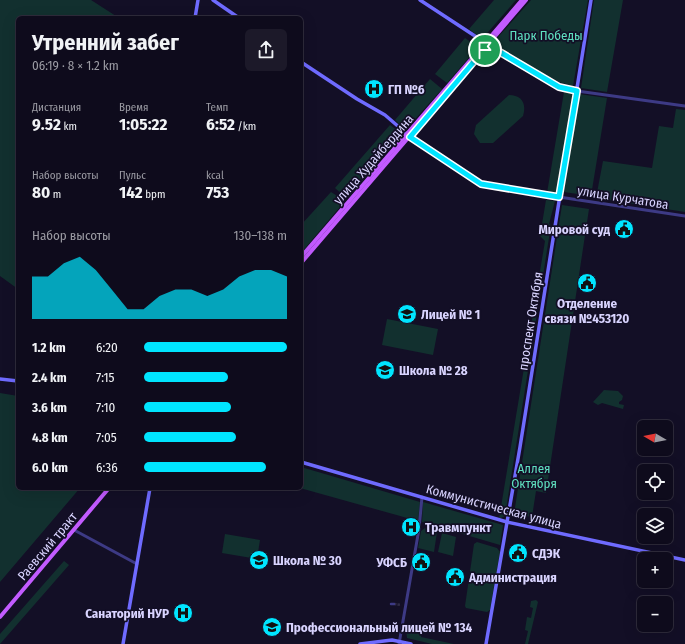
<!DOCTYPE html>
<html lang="ru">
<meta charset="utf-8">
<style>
body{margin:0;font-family:"Fira Sans Condensed",sans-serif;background:#1c1929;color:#f1f3f6;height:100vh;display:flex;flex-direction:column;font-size:15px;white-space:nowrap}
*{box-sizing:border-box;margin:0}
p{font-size:13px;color:#9b9ba3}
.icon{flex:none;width:22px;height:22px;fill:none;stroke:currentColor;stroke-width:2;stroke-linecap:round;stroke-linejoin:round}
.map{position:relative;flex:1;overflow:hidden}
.sheet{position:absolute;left:16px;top:16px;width:287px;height:474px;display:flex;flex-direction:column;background:#0e0b1c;border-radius:6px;box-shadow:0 4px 16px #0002,0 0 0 1px #2e2b3b}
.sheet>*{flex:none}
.needle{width:26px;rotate:280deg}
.tools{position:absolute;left:637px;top:420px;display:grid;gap:8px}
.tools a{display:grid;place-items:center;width:36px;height:36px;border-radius:6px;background:#0e0b1c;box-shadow:0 4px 16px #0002,0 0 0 1px #2e2b3b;font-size:20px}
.pin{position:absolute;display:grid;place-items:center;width:34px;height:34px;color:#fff;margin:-17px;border:2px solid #fff;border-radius:50%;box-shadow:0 1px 4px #0007}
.round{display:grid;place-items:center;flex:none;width:42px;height:42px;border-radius:6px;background:#1c1929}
.headline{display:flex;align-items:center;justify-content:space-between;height:68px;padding:0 16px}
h1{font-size:22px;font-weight:700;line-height:30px}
.figures{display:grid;grid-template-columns:repeat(3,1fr);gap:6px;height:68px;padding:4px 16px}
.figures div{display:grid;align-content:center}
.figures b{font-size:17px;font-weight:700}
.figures small{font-size:11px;font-weight:400}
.figures p{font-size:11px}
.chart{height:112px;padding:8px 16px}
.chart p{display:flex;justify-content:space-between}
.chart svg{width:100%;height:72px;margin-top:4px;fill:#00e5ff;opacity:.7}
ul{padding:0 16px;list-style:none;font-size:13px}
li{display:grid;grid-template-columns:64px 48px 1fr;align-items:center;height:30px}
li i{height:10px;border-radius:5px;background:#00e5ff}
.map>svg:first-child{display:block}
</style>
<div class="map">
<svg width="685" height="644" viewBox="0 0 685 644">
<rect width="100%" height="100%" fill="#130f26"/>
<g fill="#12302f">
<polygon points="0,0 91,0 119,18 18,18 18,289 0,276"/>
<polygon points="494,0 516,0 482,39 469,29"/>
<polygon points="531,0 588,0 573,86 559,82 491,45"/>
<polygon points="594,0 623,0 607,92 581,88"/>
<polygon points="465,38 478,47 447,83 435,74"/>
<polygon points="430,79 442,89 409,126 400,125 395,120"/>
<polygon points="564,92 575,94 558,195 547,193"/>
<polygon points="579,94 607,98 591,196 564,192"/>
<path d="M509,95C521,95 527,103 523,116L493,143H480L474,134L476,125Z"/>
<polygon points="676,109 685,110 685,212 596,198 603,161 652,168 659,126 673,128"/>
<polygon points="390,125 401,133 401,135 349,197 344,196 335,188"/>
<polygon points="331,192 345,201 301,253 301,225"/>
<polygon points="546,200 555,201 549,224 551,225 505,516 499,519 545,241 540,236"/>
<polygon points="562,205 589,209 546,493 536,491 532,517 514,514"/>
<polygon points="387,319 438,329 433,355 382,345"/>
<polygon points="604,390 618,391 623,396 622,400 619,402 619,404 624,405 623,409 602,403 598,405 593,402"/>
<polygon points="0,393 18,396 18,488 80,488 0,582"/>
<polygon points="301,467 420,502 418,521 300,488"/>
<polygon points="423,502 503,525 500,545 422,522"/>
<polygon points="425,528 437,532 434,552 418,548 421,531"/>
<polygon points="442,533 456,537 453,556 438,552"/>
<polygon points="225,534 260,540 257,559 222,553"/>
<polygon points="477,542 497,548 500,552 490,610 487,612 466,608 465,606 474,544"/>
<polygon points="64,561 69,565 0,644 0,634"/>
<polygon points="536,600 538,602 528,644 525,644 528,631 525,630 527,617 531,618 533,608 530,607 531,601"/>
<polygon points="406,629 422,632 421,637 454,644 432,644 407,638"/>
</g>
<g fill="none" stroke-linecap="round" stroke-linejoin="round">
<polyline stroke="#312d47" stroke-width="2.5" stroke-dasharray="2.5 1" stroke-linecap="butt" points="394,604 401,605"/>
<polyline stroke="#3d3a85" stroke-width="2.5" points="391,604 394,604"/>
<g stroke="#3d3a85" stroke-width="3">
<polyline points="577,91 685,106"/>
<polyline points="559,197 685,216"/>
<polyline points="74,530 137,564"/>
<polyline points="399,644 419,529 422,497"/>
</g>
<g stroke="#6f6bff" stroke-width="3.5">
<polyline points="213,0 239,18"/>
<polyline points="420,0 507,57 559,87 577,91"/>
<polyline points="195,18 198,0"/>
<polyline points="301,62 357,99 385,115 414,140 476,181 488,186 559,197"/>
<polyline points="0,379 18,381"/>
<polyline points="301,462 507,522 685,560"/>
<polyline points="123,644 150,488"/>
<polyline points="360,644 392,640 411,644"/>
<polyline points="486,644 520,447 591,0"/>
</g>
<g stroke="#c25bff" stroke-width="4">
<polyline points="301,257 522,0"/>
<polyline points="301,263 526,0"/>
<polyline points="0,617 109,488"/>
</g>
</g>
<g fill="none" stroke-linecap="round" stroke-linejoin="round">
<defs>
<polygon id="route" points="488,45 559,87 577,91 559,197 481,184 410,137"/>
</defs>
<use href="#route" stroke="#fff" stroke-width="8"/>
<use href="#route" stroke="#00e5ff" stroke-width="5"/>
</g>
<defs>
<symbol id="hospital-disc" viewBox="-11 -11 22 22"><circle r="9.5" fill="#00e5ff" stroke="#130f26"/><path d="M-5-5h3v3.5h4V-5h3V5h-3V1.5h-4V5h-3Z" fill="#111"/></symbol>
<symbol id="civic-disc" viewBox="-11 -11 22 22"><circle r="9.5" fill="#00e5ff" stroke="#130f26"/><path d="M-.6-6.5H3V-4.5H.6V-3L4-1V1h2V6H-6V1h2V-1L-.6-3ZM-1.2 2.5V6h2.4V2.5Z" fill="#111"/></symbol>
<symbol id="school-disc" viewBox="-11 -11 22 22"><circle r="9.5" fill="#00e5ff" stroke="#130f26"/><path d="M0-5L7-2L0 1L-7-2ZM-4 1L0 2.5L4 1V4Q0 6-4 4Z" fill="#111"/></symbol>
<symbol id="university-disc" viewBox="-11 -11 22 22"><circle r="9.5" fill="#00e5ff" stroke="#130f26"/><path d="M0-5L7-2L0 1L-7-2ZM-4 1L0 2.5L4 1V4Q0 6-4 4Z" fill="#111"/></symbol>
</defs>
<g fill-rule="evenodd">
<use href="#hospital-disc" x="363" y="78" width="22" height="22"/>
<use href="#civic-disc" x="613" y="218" width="22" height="22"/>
<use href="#civic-disc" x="576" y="272" width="22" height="22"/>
<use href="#school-disc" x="396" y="303" width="22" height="22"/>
<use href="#school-disc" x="374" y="359" width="22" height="22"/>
<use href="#hospital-disc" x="400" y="516" width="22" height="22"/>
<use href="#civic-disc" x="507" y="542" width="22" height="22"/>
<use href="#school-disc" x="248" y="549" width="22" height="22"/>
<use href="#civic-disc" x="410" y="551" width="22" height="22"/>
<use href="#civic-disc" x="444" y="566" width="22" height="22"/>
<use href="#hospital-disc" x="172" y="602" width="22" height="22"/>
<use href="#university-disc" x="261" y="616" width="22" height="22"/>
</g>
<g text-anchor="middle" stroke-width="3.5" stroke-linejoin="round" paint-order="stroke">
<g font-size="13" fill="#5fe0c0" stroke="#130f26">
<text x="546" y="40">Парк Победы</text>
<text x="534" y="473">Аллея<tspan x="534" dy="15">Октября</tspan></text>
</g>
<g font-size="13" font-weight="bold" fill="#d9d4ff" stroke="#130f26" text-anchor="start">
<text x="388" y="94">ГП №6</text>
<text x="610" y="234" text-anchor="end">Мировой суд</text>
<text x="587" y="308" text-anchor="middle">Отделение<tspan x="587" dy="15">связи №453120</tspan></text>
<text x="421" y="319">Лицей № 1</text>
<text x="399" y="375">Школа № 28</text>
<text x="425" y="532">Травмпункт</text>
<text x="532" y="558">СДЭК</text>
<text x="273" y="565">Школа № 30</text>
<text x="407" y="567" text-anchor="end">УФСБ</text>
<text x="469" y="582">Администрация</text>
<text x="169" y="618" text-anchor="end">Санаторий НУР</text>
<text x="286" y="632">Профессиональный лицей № 134</text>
</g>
<g font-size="13" fill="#d9d4ff" stroke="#130f26">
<text transform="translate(373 159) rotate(-49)" y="5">улица Худайбердина</text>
<text transform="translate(623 197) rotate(9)" y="5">улица Курчатова</text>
<text transform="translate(530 321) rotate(-81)" y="5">проспект Октября</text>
<text transform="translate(494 506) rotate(15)" y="5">Коммунистическая улица</text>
<text transform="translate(47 546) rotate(-50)" y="5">Раевский тракт</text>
</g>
</g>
</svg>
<div class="tools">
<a><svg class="needle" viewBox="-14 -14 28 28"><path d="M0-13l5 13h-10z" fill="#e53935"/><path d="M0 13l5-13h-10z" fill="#9b9ba3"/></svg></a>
<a><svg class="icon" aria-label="locate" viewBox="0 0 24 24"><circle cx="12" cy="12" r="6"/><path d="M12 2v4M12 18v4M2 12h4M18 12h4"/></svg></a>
<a><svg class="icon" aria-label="layers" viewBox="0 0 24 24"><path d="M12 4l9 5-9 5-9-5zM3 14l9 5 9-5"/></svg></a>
<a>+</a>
<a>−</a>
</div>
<div class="pin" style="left:485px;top:50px;background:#1e9e55"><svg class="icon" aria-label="arrive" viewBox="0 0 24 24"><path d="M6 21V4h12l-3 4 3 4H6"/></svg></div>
<section class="sheet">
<div class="headline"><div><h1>Утренний забег</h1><p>06:19 · 8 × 1.2 km</p></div><a class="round"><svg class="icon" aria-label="share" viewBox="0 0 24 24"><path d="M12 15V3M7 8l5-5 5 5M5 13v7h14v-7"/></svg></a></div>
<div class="figures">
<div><p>Дистанция</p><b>9.52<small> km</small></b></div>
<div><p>Время</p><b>1:05:22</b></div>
<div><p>Темп</p><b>6:52<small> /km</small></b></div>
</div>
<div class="figures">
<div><p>Набор высоты</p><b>80<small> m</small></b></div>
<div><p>Пульс</p><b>142<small> bpm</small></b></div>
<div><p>kcal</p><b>753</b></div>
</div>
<div class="chart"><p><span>Набор высоты</span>130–138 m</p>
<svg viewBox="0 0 160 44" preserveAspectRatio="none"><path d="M0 44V18L10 18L20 10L30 6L40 14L50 26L60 38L70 38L80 30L90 26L100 26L110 30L120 26L130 18L140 14L150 14L160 18V44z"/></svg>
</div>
<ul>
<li><b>1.2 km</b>6:20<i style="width:100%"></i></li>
<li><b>2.4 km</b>7:15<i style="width:59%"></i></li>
<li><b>3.6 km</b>7:10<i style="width:61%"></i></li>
<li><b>4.8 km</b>7:05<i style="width:64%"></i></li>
<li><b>6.0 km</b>6:36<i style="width:85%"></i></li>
</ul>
</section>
</div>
